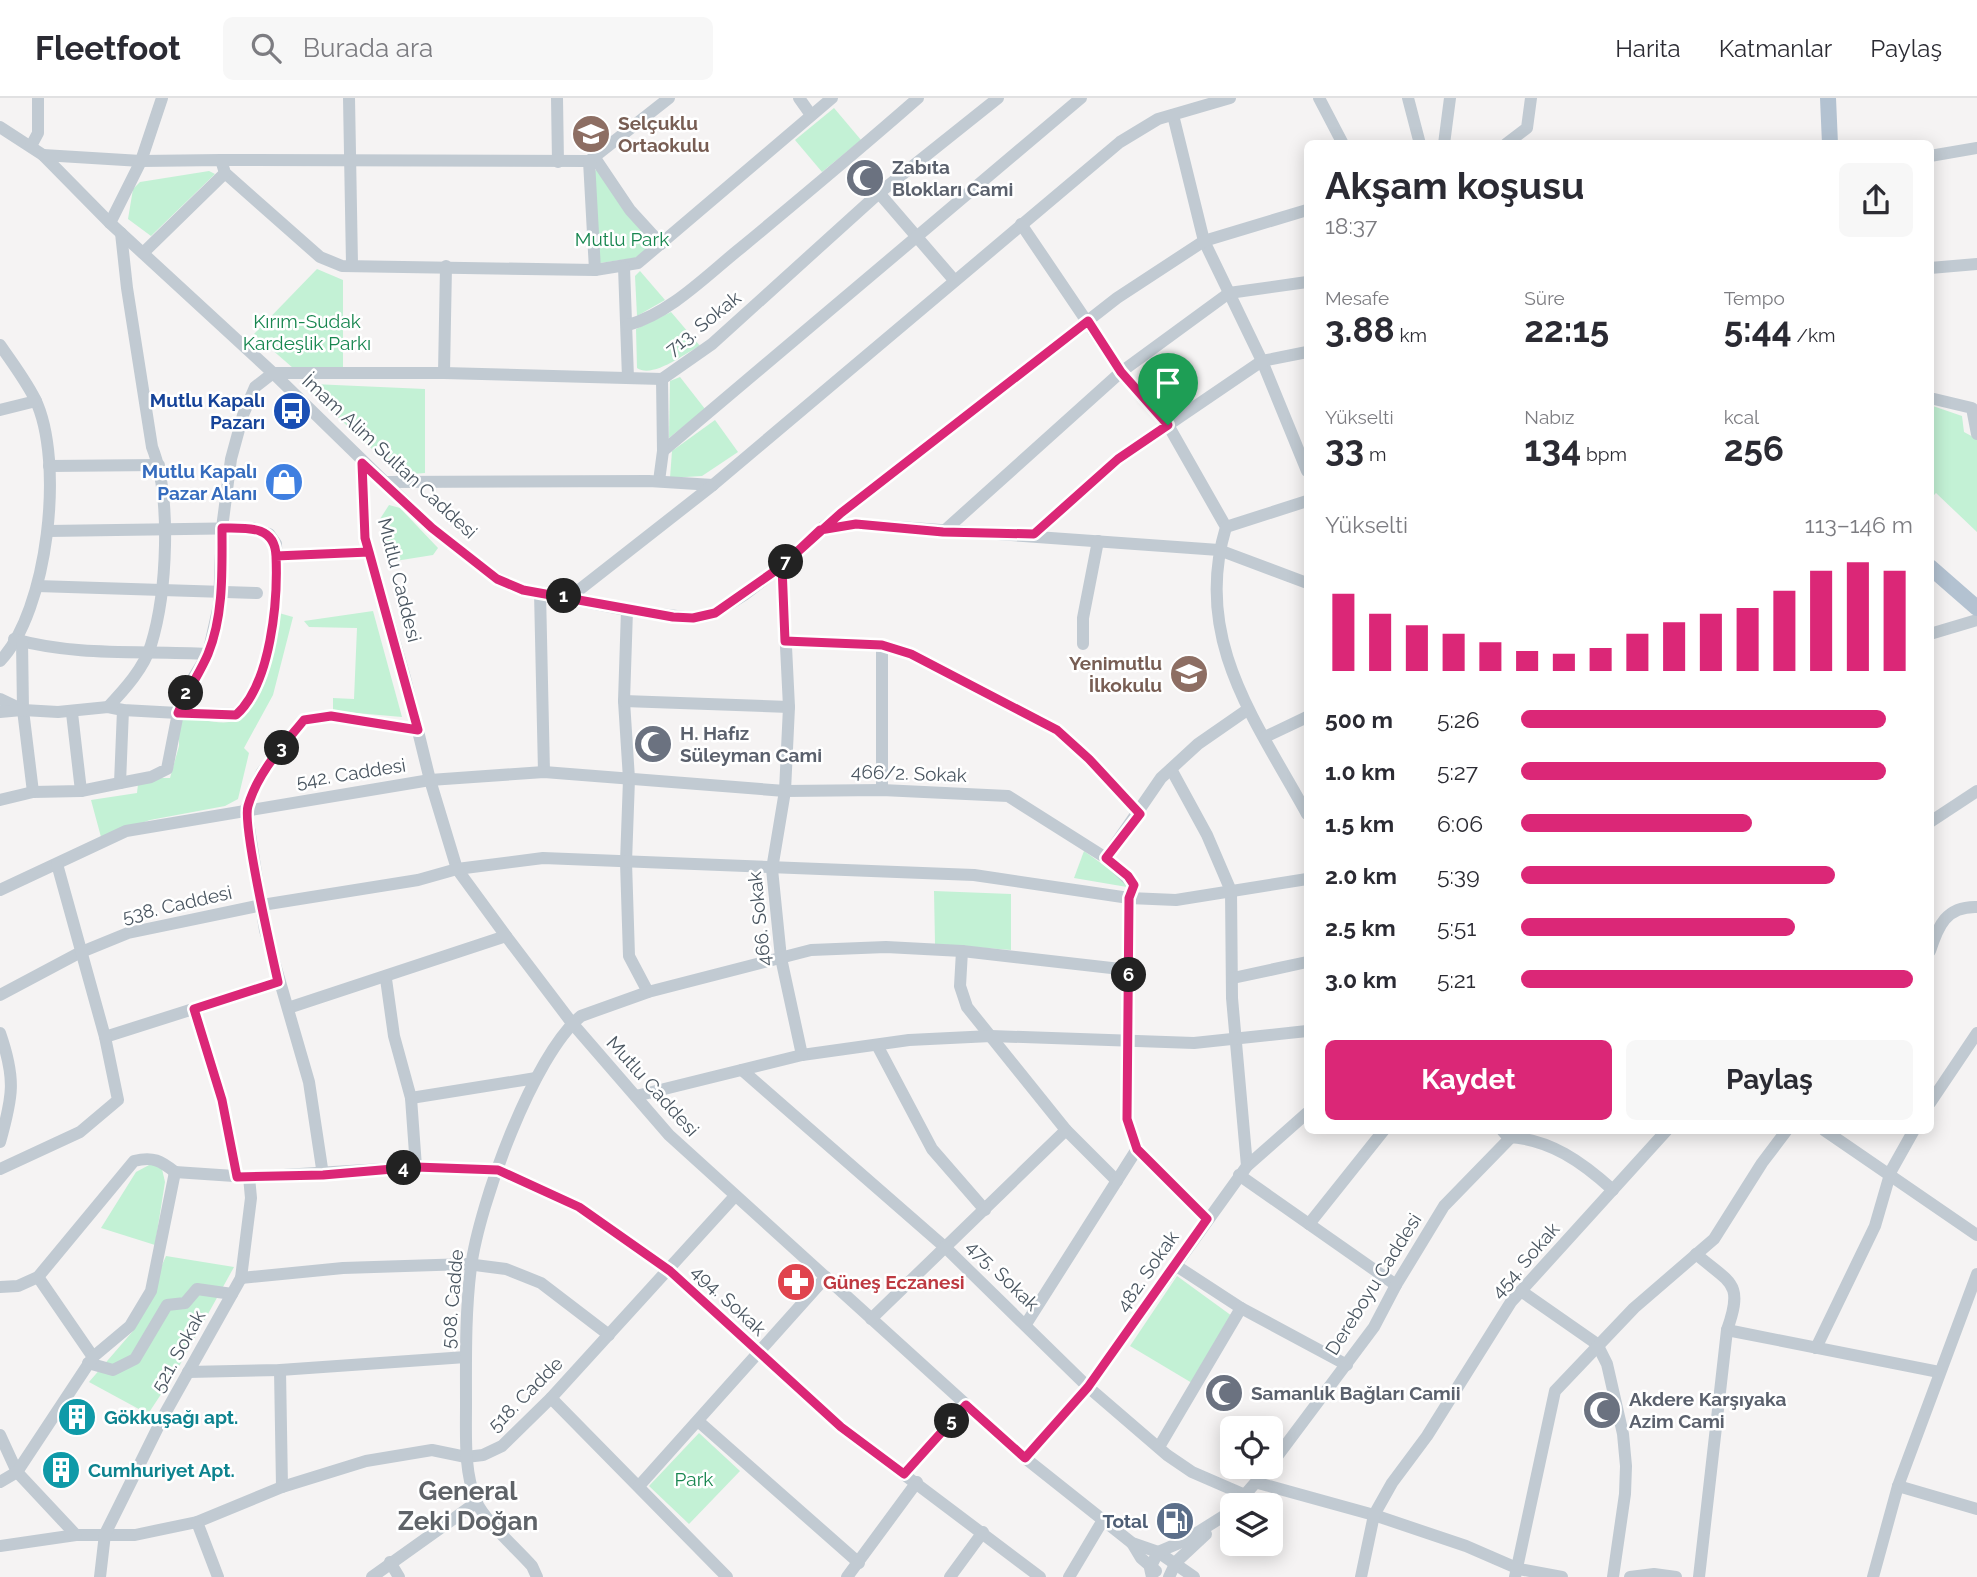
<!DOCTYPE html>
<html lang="tr">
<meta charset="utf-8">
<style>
body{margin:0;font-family:Raleway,sans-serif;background:#f7f7f7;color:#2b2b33;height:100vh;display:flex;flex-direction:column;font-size:26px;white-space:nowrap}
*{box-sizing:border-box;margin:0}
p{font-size:23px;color:#7c7c81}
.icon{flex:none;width:38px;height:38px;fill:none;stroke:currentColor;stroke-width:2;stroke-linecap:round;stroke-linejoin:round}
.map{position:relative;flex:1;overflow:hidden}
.sheet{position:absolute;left:1304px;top:42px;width:630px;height:994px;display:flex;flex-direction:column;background:#fff;border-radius:10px;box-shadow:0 4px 18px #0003}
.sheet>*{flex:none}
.fabs{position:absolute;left:1220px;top:1318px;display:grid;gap:14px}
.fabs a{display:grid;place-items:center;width:63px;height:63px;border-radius:10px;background:#fff;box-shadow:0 4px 18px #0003;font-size:35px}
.pin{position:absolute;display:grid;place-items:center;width:60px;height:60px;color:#fff;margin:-72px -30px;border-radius:50% 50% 50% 0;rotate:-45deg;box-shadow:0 0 7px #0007}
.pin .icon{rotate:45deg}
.km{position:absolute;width:35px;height:35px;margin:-18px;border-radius:50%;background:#222;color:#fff;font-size:19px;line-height:35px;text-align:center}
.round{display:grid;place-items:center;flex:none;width:74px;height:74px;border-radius:10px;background:#f7f7f7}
.head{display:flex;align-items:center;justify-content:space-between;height:119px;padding:0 21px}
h1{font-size:38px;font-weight:700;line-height:52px}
.stats{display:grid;grid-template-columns:repeat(3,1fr);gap:10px;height:119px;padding:7px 21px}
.stats div{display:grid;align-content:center}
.stats b{font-size:35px;font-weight:700}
.stats small{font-size:19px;font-weight:400}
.stats p{font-size:19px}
.chart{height:196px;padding:14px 21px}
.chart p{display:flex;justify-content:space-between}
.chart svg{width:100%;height:126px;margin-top:7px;stroke:#db2777;stroke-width:6}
.cta{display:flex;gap:14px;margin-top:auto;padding:14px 21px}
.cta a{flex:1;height:80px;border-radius:10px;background:#db2777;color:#fff;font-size:28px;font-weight:700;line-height:80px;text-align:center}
.cta a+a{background:#f7f7f7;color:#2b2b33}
ul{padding:0 21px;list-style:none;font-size:23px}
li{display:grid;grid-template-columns:112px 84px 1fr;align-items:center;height:52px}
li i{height:18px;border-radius:9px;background:#db2777}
header{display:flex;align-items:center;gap:42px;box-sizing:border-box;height:98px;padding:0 35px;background:#fff;border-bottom:2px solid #e1e1e2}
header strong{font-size:33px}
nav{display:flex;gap:38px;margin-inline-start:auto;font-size:24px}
.search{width:490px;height:63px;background:#f7f7f7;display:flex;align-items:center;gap:18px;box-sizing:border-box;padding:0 24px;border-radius:10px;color:#7c7c81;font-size:26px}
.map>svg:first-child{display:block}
</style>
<header>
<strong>Fleetfoot</strong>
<div class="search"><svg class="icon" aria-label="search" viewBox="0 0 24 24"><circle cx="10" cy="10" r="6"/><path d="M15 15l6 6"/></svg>Burada ara</div>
<nav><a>Harita</a><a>Katmanlar</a><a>Paylaş</a></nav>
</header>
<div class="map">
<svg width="1977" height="1479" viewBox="0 0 1977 1479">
<rect width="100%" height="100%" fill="#f5f3f3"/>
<g fill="#c3f1d5">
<polygon points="834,10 861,42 822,74 795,42"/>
<polygon points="600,70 653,146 635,160 600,165 594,73"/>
<polygon points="209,73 215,76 151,138 128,121 133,91 140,84"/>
<polygon points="317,171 343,182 343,269 293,270 254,236"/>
<polygon points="640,173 665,202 637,218 635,178"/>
<path d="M671,214L700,248C685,255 653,281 637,270L636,231Z"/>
<polygon points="680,279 705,311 669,340 670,283"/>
<polygon points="313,286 425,291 425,375 400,377 312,295"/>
<polygon points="1930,307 1962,318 1964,334 1977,341 1977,434 1936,395 1930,401"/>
<polygon points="715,322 738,354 702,378 670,380 672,353"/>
<polygon points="389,407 400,410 438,450 433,457 389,464 380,421"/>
<polygon points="373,513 402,619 333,613 333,600 354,601 357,530 309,529 304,523"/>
<path d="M279,515L293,519L273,597L244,650L249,655L238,701L225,708L150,722L101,739L91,702L137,695L138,686L153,680H170L179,648V626L185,619C197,620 217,626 229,624C266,618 273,545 279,515Z"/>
<polygon points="1084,753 1126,783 1127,789 1074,780"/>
<polygon points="934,793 1011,796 1011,852 935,846"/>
<polygon points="151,1066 162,1071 165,1084 155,1147 101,1130 136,1074"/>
<polygon points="166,1158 234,1169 177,1272 148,1316 89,1284 133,1233"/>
<polygon points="1177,1178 1232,1218 1192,1285 1130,1248"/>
<polygon points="699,1335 740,1373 689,1426 649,1388"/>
</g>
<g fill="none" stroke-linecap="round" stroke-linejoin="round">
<g stroke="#c1cad2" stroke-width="12">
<polyline points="349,0 352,166"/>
<polyline points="557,0 558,64"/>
<polyline points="799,0 811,17"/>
<polyline points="1319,0 1343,46"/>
<polyline points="1408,0 1420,46"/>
<polyline points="1173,17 1204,143 1262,263 1307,373"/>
<polyline points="0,29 43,57 110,125 273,275 432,430 497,480 523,492 627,512 693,520 715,515 744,497 782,468 820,432 856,426 1219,452 1307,485"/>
<polyline points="1444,46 1450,0"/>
<polyline points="1506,46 1527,30 1531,0"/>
<polyline points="31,48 38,35 38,0"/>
<polyline points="43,57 141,63 221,62 225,75 320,159 342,168 595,172 638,165 832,0"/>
<polyline points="1930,58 1977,50"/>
<polyline points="595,60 630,112 661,146"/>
<polyline points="221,62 589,63 669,0"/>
<polyline points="589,63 595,172"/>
<polyline points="879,95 954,182"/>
<polyline points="110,125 141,63 162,0"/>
<path d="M1021,126L1121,274L1168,327L1226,429C1192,541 1256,623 1307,716"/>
<polyline points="143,155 225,75"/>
<polyline points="624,169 628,280"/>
<polyline points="1930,170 1977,166"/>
<path d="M628,227C671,215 708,176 742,149C801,100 860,51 918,0"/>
<path d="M0,247C12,264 26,283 35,301C65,363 48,513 0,563"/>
<polyline points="444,275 446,168"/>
<polyline points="1930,300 1972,310 1977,336"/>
<polyline points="0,312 36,303"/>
<polyline points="663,353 1081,0"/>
<polyline points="362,365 365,440 405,580 430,682 457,771 506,838 572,925 669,1037 1025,1360 1132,1445 1158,1454 1194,1479"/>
<polyline points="49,368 159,367"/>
<polyline points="659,383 663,353 662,281"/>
<polyline points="386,384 649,383 713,387"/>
<polyline points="1226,429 1307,403"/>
<polyline points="821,431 1117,200 1204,143 1307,112"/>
<path d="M48,433L253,430L269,436L276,446C278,494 274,583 236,616L178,615L167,671L151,679L120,685"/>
<polyline points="943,434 1121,274 1229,195 1307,184"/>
<polyline points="1034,437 1118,361 1262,263 1307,254"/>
<polyline points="276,458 369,454"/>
<polyline points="37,488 257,495"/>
<polyline points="540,494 544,674"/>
<polyline points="570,499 713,387 1120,44 1158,21 1230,0"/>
<polyline points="627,512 624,603 629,681 626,764 629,858 648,894"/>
<polyline points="1930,536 1977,522"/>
<path d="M14,541C78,559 143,552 208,556"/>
<polyline points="22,543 23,612 33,694"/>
<polyline points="785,543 882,547 910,556 1057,632 1089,661 1140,716"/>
<polyline points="1083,546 1083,520 1098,443"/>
<polyline points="882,547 882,692"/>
<polyline points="0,601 23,612 58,614 108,609 123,612 178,615 189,587 208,556 219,507 222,430 231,361 243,317 255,289 273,275 444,275 662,281 712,246 879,95 998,0"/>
<polyline points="624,603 789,609"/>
<path d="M108,609C125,591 144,570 151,547C167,495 172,399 152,349L127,190L121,135"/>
<polyline points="0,614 22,612"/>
<polyline points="1265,639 1307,619"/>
<polyline points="1171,671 1207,737 1231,793 1232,900 1247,1068"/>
<polyline points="81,693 120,685 123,612"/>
<polyline points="0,702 33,694 81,693 72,615"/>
<polyline points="1930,724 1977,693"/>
<polyline points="1106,760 1161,680 1198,646 1247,612"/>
<polyline points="0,792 126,733 430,682 544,674 785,693 882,692 1008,698 1106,760 1134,787 1129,800 1127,1021 1137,1051 1207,1121"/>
<polyline points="962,853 960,888 967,909 1066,1032 1117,1083"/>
<path d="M1930,853C1938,828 1946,808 1977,809"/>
<polyline points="1233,880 1307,864"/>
<polyline points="386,881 394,938 411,1000 416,1069"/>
<polyline points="0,897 79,855 128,835 262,807 418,782 457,771 543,760 974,777 1129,800 1176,802 1307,781"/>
<polyline points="288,910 506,838"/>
<polyline points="194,911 222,1002 237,1079"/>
<path d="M0,935C16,981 13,998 0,1044"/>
<polyline points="105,939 278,884"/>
<polyline points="877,947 932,1051 985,1112"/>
<polyline points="802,957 909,942 991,938 1194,945 1307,933"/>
<polyline points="742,972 947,1151 1088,1289 1167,1357 1192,1374 1245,1397"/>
<polyline points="636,998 802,957 781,860 772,771 785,693 789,609 782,468"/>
<polyline points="411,1000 536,980"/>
<polyline points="1930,1005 1977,935"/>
<path d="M1502,1032L1508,1039C1550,1041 1582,1064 1613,1092"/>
<polyline points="1824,1032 1977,1137"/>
<polyline points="0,1071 80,1034 118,1002 105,939 57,766"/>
<polyline points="175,1074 249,1079 416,1069 497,1072 578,1109 670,1173 841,1329 1040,1479"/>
<polyline points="323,1077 309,984 265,832 246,711 262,674 304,622 331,618 418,632"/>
<polyline points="1239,1077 1396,1187"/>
<polyline points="1309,1126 1384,1032"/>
<path d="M1696,1156C1731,1186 1744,1184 1727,1232"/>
<polyline points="1175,1167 1241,1210 1347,1267"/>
<polyline points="38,1179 93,1259"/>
<polyline points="241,1180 343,1170 467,1166 506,1171 541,1185 609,1237"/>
<path d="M0,1189L18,1188L38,1179L134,1063C153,1058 161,1063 175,1074"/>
<polyline points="1521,1193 1597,1246 1607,1266 1623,1336 1626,1368 1625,1396 1613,1479"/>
<polyline points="871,1221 1066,1032"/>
<polyline points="1026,1226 1137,1051"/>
<polyline points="1816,1250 1875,1128 1891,1073 1914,1032"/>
<polyline points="88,1265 113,1272 135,1261 167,1207 185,1205 197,1191 232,1196"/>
<polyline points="280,1272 282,1389"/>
<polyline points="188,1274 280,1272 466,1259"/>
<polyline points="551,1300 727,1479"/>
<polyline points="698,1323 859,1465"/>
<polyline points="0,1337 17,1374 76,1437 135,1437 197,1424 282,1389 366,1363 432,1352 466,1359 483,1357 502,1348 551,1300 735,1098"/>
<polyline points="1159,1349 1241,1210"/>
<polyline points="1025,1360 1088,1289 1247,1068 1307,1015"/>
<polyline points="1270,1368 1374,1229 1396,1187 1444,1108 1518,1032"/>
<polyline points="904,1376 966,1307"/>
<polyline points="0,1384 17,1374 93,1259 130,1228 151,1193 175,1074"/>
<polyline points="1258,1385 1374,1417 1466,1448 1519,1471 1562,1479"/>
<polyline points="639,1388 826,1179"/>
<polyline points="1898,1388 1977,1411"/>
<polyline points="1236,1407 1270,1368"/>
<polyline points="197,1424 218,1479"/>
<polyline points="1132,1445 1141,1460 1156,1473"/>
<polyline points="0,1448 76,1437"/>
<polyline points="390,1464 399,1479"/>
<polyline points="100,1479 105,1436 120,1406 163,1319 241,1180 251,1100 249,1079"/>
<polyline points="372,1479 477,1404"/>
<path d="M537,1479L532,1468C517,1451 484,1422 476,1403C464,1373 466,1340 466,1308C466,1262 465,1215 471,1169C479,1107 533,957 581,918L648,894L811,852L886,849L962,853L1129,872"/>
<polyline points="847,1479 917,1384"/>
<polyline points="950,1479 983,1434"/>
<polyline points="1069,1479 1103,1422"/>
<polyline points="1152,1479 1150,1470 1158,1454 1184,1443 1230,1414"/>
<polyline points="1169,1479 1176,1464 1206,1436"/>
<polyline points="1361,1479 1374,1417 1392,1385 1427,1338 1511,1204 1667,1032"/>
<polyline points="1515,1479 1555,1293 1634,1210 1714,1141 1762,1065 1787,1032"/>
<polyline points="1630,1479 1654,1476 1676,1479"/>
<polyline points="1699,1479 1727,1232 1939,1274"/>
<polyline points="1873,1479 1898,1388 1977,1176"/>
</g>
<g stroke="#b3c2d1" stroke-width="16">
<polyline points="1828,0 1830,46"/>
<polyline points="1930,469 1977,510"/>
</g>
</g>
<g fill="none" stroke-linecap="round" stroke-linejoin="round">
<defs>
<path id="route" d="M1168,327L1118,361L1034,436L943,434L856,426L820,432L782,468L715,515L693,520L673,519L523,492L497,481L432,430L362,365L365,440L369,454L276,458C275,427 247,430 222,430C222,471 224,517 208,556C200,575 187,593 178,615L236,617C271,586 278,503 276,458L369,454L418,632L331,618L304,622C282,649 258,674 248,708C242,726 272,857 278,884L194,911L222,1002L237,1079L323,1077L416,1069L498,1072L579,1109L670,1173L841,1329L904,1376L966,1307L1025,1360L1088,1289L1207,1121L1137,1051L1127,1021L1129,800L1134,787L1128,778L1106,760L1140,716L1089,661L1057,632L911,556L882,547L785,543L782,468L841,415L1088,223L1121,274L1168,327"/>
</defs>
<use href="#route" stroke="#fff" stroke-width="14"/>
<use href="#route" stroke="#db2777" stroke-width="9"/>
</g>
<defs>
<symbol id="school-disc" viewBox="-11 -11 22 22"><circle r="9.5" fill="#8d6e63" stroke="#fff"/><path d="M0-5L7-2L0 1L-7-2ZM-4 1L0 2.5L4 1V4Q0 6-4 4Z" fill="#fff"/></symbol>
<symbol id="mosque-disc" viewBox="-11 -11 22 22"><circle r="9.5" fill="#6b7280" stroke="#fff"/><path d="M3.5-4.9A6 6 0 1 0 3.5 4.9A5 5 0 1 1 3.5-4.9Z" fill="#fff"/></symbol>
<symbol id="bus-disc" viewBox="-11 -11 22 22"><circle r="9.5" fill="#1a4fb4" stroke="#fff"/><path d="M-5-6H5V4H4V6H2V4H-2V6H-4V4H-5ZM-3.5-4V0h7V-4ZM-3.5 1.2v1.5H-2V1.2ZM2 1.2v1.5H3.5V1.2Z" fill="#fff"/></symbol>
<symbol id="shop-disc" viewBox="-11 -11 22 22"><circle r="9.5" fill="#3f7fe0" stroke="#fff"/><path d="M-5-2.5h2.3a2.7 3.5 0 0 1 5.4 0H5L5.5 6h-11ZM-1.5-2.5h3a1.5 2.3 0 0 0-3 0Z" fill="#fff"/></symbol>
<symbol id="pharmacy-disc" viewBox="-11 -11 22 22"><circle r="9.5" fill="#e0444e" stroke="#fff"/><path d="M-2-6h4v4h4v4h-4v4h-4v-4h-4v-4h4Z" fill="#fff"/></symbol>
<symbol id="building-disc" viewBox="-11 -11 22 22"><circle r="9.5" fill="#0f9aa8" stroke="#fff"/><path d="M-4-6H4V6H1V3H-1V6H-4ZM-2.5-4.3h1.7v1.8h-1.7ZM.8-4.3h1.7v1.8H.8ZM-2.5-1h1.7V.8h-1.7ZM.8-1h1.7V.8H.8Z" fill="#fff"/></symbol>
<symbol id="fuel-disc" viewBox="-11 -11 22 22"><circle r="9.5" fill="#5c6f8a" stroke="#fff"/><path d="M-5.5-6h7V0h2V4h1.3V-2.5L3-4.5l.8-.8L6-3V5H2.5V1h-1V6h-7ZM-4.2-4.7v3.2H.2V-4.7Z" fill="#fff"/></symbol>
</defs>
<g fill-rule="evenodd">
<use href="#school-disc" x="569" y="14" width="44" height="44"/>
<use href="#mosque-disc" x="843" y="58" width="44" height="44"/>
<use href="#bus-disc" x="270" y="291" width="44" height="44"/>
<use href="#shop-disc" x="262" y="362" width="44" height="44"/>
<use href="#school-disc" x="1167" y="554" width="44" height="44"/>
<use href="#mosque-disc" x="631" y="624" width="44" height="44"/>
<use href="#pharmacy-disc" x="774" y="1162" width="44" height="44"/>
<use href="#mosque-disc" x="1202" y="1273" width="44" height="44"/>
<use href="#mosque-disc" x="1580" y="1290" width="44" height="44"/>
<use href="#building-disc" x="55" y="1297" width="44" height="44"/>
<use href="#building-disc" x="39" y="1350" width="44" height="44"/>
<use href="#fuel-disc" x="1153" y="1401" width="44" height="44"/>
</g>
<g text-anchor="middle" stroke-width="5" stroke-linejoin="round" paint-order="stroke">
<g font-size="19" font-weight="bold" fill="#785e54" stroke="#fff" text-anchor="start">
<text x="618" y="32">Selçuklu<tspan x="618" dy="22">Ortaokulu</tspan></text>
<text x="1162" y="572" text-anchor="end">Yenimutlu<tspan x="1162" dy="22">İlkokulu</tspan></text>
</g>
<g font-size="19" font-weight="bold" fill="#5b616d" stroke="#fff" text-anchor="start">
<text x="892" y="76">Zabıta<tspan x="892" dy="22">Blokları Cami</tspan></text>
<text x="680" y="642">H. Hafız<tspan x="680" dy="22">Süleyman Cami</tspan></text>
<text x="1251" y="1302">Samanlık Bağları Camii</text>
<text x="1629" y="1308">Akdere Karşıyaka<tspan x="1629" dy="22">Azim Cami</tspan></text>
</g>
<g font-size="19" fill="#17864f" stroke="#fff">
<text x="622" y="148">Mutlu Park</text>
<text x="307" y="230">Kırım-Sudak<tspan x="307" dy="22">Kardeşlik Parkı</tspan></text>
<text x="694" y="1388">Park</text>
</g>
<g font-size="19" fill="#4a5661" stroke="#fff">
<text transform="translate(703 225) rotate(-39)" y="7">713. Sokak</text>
<text transform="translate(390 358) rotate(43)" y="7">İmam Alim Sultan Caddesi</text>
<text transform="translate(400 482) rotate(76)" y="7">Mutlu Caddesi</text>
<text transform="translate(351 675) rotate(-9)" y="7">542. Caddesi</text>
<text transform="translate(909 675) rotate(2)" y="7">466/2. Sokak</text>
<text transform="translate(177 806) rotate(-13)" y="7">538. Caddesi</text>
<text transform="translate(759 821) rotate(-96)" y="7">466. Sokak</text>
<text transform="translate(653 988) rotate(48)" y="7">Mutlu Caddesi</text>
<text transform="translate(1525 1162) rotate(-49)" y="7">454. Sokak</text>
<text transform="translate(1147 1173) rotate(-55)" y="7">482. Sokak</text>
<text transform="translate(1003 1177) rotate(44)" y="7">475. Sokak</text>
<text transform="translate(1373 1186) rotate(-58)" y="7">Dereboyu Caddesi</text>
<text transform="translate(452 1201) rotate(-85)" y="7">508. Cadde</text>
<text transform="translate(729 1202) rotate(43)" y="7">494. Sokak</text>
<text transform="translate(178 1253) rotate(-61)" y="7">521. Sokak</text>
<text transform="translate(525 1296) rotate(-45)" y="7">518. Cadde</text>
</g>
<g font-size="19" font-weight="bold" fill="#164399" stroke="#fff" text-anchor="end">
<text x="265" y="309">Mutlu Kapalı<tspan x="265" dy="22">Pazarı</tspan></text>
</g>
<g font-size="19" font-weight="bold" fill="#366cbe" stroke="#fff" text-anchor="end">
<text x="257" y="380">Mutlu Kapalı<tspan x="257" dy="22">Pazar Alanı</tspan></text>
</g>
<g font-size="19" font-weight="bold" fill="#be3a42" stroke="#fff" text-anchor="start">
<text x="823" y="1191">Güneş Eczanesi</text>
</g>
<g font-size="19" font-weight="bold" fill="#0d838f" stroke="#fff" text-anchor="start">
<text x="104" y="1326">Gökkuşağı apt.</text>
<text x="88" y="1379">Cumhuriyet Apt.</text>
</g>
<g font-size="19" font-weight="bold" fill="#4e5e75" stroke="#fff" text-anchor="end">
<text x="1148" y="1430">Total</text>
</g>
<g font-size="26" font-weight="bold" fill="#5f6368" stroke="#fff">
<text x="468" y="1402">General<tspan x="468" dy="30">Zeki Doğan</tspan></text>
</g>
</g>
</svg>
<div class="fabs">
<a><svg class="icon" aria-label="locate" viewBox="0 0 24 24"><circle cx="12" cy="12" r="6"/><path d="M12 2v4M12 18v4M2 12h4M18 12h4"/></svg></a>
<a><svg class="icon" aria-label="layers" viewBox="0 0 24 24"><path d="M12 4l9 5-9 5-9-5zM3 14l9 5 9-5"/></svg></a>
</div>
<div class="pin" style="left:1168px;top:327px;background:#1e9e55"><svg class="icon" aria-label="arrive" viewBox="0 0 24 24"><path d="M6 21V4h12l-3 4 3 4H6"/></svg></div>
<b class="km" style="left:564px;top:498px">1</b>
<b class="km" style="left:186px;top:595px">2</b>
<b class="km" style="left:282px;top:650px">3</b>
<b class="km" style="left:404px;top:1070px">4</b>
<b class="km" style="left:952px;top:1323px">5</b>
<b class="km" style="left:1129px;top:877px">6</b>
<b class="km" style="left:786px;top:464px">7</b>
<section class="sheet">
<div class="head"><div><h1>Akşam koşusu</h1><p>18:37</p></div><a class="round"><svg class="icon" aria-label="share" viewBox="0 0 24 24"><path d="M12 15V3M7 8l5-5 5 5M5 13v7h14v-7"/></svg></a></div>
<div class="stats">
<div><p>Mesafe</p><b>3.88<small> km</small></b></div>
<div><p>Süre</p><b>22:15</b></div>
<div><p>Tempo</p><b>5:44<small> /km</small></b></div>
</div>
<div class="stats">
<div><p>Yükselti</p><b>33<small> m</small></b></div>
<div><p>Nabız</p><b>134<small> bpm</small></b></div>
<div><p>kcal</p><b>256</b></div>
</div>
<div class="chart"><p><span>Yükselti</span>113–146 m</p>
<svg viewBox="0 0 160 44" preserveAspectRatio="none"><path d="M5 44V17M15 44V24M25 44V28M35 44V31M45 44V34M55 44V37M65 44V38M75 44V36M85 44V31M95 44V27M105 44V24M115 44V22M125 44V16M135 44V9M145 44V6M155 44V9"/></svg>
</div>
<ul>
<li><b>500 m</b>5:26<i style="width:93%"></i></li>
<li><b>1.0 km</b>5:27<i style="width:93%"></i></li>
<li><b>1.5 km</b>6:06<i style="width:59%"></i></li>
<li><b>2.0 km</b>5:39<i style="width:80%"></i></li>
<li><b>2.5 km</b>5:51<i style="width:70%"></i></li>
<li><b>3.0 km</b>5:21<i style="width:100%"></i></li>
</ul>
<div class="cta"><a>Kaydet</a><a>Paylaş</a></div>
</section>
</div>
